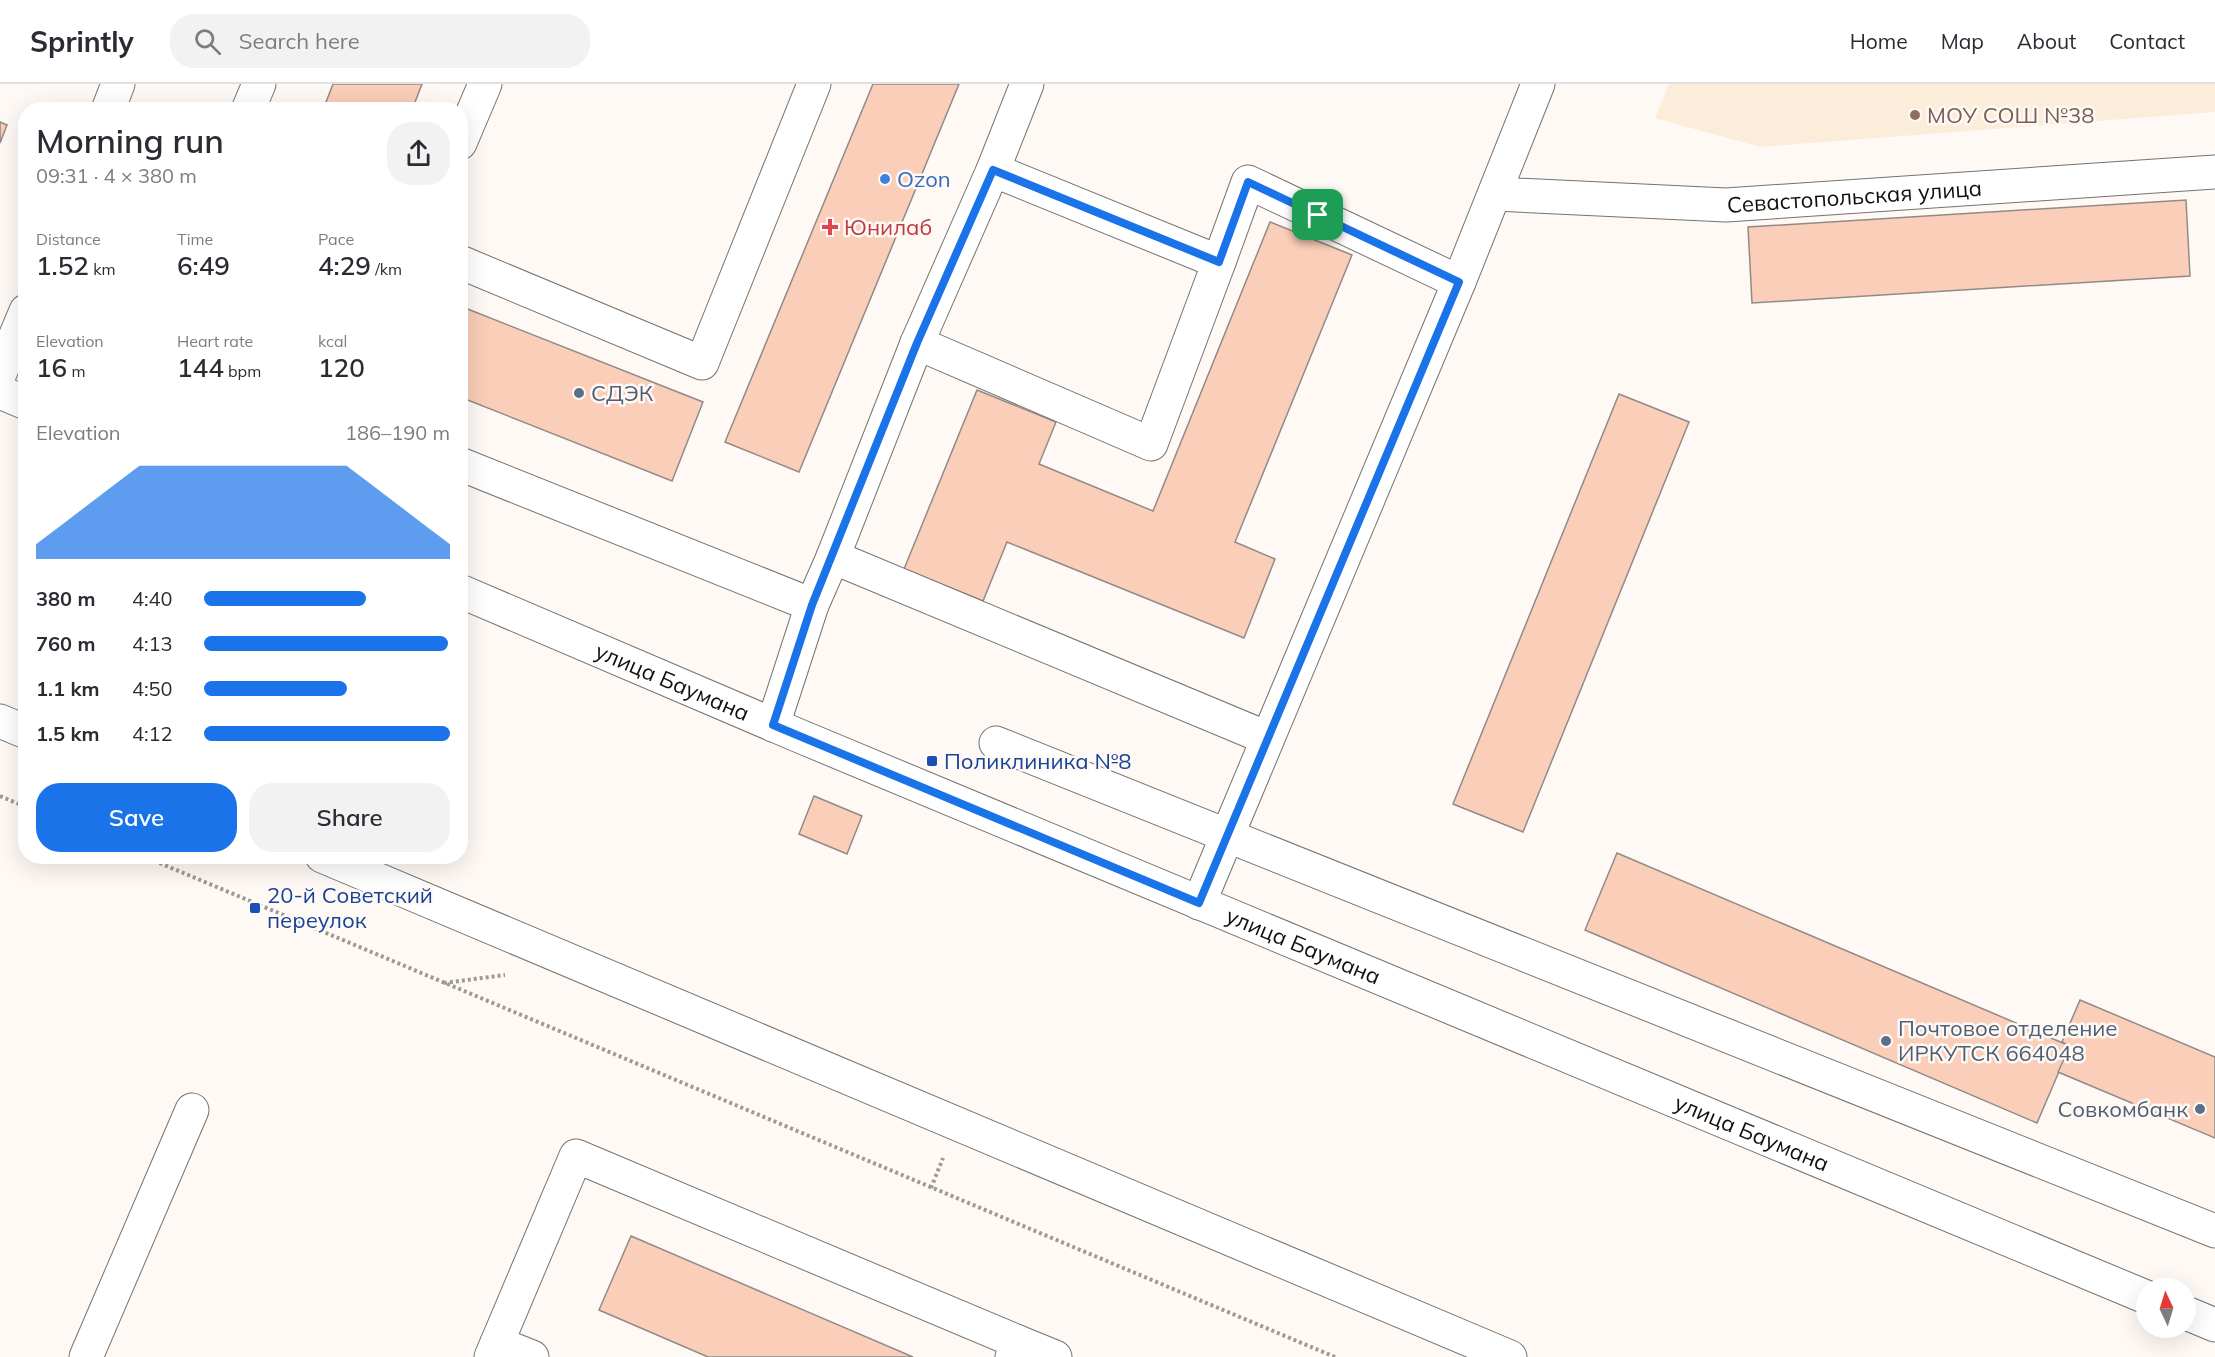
<!DOCTYPE html>
<meta charset="utf-8">
<style>
body{margin:0;font-family:Mulish,sans-serif;background:#f2f2f3;color:#2b2b33;height:100vh;display:flex;flex-direction:column;font-size:22px;white-space:nowrap}
*{box-sizing:border-box;margin:0}
p{font-size:20px;color:#7c7c81}
.icon{flex:none;width:33px;height:33px;fill:none;stroke:currentColor;stroke-width:2;stroke-linecap:round;stroke-linejoin:round}
.map{position:relative;flex:1;overflow:hidden}
.drawer{position:absolute;left:18px;top:18px;width:450px;height:762px;display:flex;flex-direction:column;background:#fff;border-radius:24px;box-shadow:0 6px 24px #0002}
.drawer>*{flex:none}
.needle{width:39px;rotate:356deg}
.tools{position:absolute;left:2136px;top:1194px;display:grid;gap:12px}
.tools a{display:grid;place-items:center;width:60px;height:60px;border-radius:50%;background:#fff;box-shadow:0 6px 24px #0002;font-size:30px}
.pin{position:absolute;display:grid;place-items:center;width:51px;height:51px;color:#fff;margin:-26px;border-radius:12px;box-shadow:0 3px 9px #0006}
.round{display:grid;place-items:center;flex:none;width:63px;height:63px;border-radius:24px;background:#f2f2f3}
.head{display:flex;align-items:center;justify-content:space-between;height:102px;padding:0 18px}
h1{font-size:33px;font-weight:600;line-height:45px}
.stats{display:grid;grid-template-columns:repeat(3,1fr);gap:9px;height:102px;padding:6px 18px}
.stats div{display:grid;align-content:center}
.stats b{font-size:26px;font-weight:600}
.stats small{font-size:16px;font-weight:400}
.stats p{font-size:16px}
.chart{height:168px;padding:12px 18px}
.chart p{display:flex;justify-content:space-between}
.chart svg{width:100%;height:108px;margin-top:6px;fill:#1a73e8;opacity:.7}
.cta{display:flex;gap:12px;margin-top:auto;padding:12px 18px}
.cta a{flex:1;height:69px;border-radius:24px;background:#1a73e8;color:#fff;font-size:24px;font-weight:600;line-height:69px;text-align:center}
.cta a+a{background:#f2f2f3;color:#2b2b33}
ul{padding:0 18px;list-style:none;font-size:20px}
li{display:grid;grid-template-columns:96px 72px 1fr;align-items:center;height:45px}
li i{height:15px;border-radius:8px;background:#1a73e8}
header{display:flex;align-items:center;gap:36px;box-sizing:border-box;height:84px;padding:0 30px;background:#fff;border-bottom:2px solid #e1e1e2}
header strong{font-size:28px}
nav{display:flex;gap:33px;margin-inline-start:auto;font-size:21px}
.search{width:420px;height:54px;background:#f2f2f3;display:flex;align-items:center;gap:15px;box-sizing:border-box;padding:0 21px;border-radius:24px;color:#7c7c81;font-size:22px}
.map>svg:first-child{display:block}
</style>
<header>
<strong>Sprintly</strong>
<div class="search"><svg class="icon" aria-label="search" viewBox="0 0 24 24"><circle cx="10" cy="10" r="6"/><path d="M15 15l6 6"/></svg>Search here</div>
<nav><a>Home</a><a>Map</a><a>About</a><a>Contact</a></nav>
</header>
<div class="map">
<svg width="2215" height="1273" viewBox="0 0 2215 1273">
<rect width="100%" height="100%" fill="#fef9f4"/>
<polygon fill="#fcedda" points="1669,0 2215,0 2215,28 1760,63 1655,34"/>
<g fill="#faceb8" stroke="#908b88" stroke-width="1.5">
<polygon points="333,0 422,0 412,26 323,26"/>
<polygon points="873,0 959,0 799,388 725,358"/>
<polygon points="0,38 7,41 0,59"/>
<polygon points="2186,116 2190,192 1752,219 1748,143"/>
<polygon points="1270,138 1352,171 1235,458 1275,475 1244,554 1007,458 983,517 904,485 977,306 1056,338 1039,380 1153,427"/>
<polygon points="460,222 703,318 672,397 460,313"/>
<polygon points="1619,310 1689,338 1523,748 1453,720"/>
<polygon points="814,712 862,732 847,770 799,750"/>
<polygon points="1617,769 2070,962 2037,1039 1585,846"/>
<polygon points="2080,916 2215,973 2215,1054 2058,988 2070,962 2062,958"/>
<polygon points="631,1152 913,1273 708,1273 599,1226"/>
</g>
<g fill="none" stroke-linecap="round" stroke-linejoin="round">
<defs>
<g id="minor">
<polyline points="108,26 118,0"/>
<polyline points="248,26 259,0"/>
<polyline points="460,59 485,0"/>
<polyline points="993,86 1027,0"/>
<path id="s1" d="M1495,110L1726,121L2215,88"/>
<polyline points="460,178 702,279 814,0"/>
<polyline points="917,259 1151,360 1219,178"/>
<polyline points="0,289 26,227"/>
<polyline points="0,308 26,319"/>
<polyline points="460,380 812,521"/>
<path id="s2" d="M460,507L797,651L2146,1213"/>
<polyline points="0,637 26,648"/>
<polyline points="773,641 812,521 833,473"/>
<polyline points="1267,654 833,473 917,259 993,86 1219,178 1248,98 1459,198"/>
<polyline points="996,659 2215,1147"/>
<polyline points="322,772 1510,1273"/>
<polyline points="1199,819 1459,198 1538,0"/>
<polyline points="2186,1229 2215,1241"/>
<polyline points="497,1259 532,1273"/>
<polyline points="86,1273 192,1026"/>
<polyline points="491,1273 576,1072 1018,1258"/>
<polyline points="1012,1273 1018,1258 1055,1273"/>
</g>
</defs>
<use href="#minor" stroke="#76726e" stroke-width="35"/>
<g stroke="#9d9995" stroke-width="4" stroke-dasharray="3 3" stroke-linecap="butt">
<polyline points="0,712 26,723"/>
<polyline points="143,772 1335,1273"/>
<polyline points="444,899 505,891"/>
<polyline points="931,1104 943,1074"/>
</g>
<use href="#minor" stroke="#fff" stroke-width="33"/>
</g>
<g fill="none" stroke-linecap="round" stroke-linejoin="round">
<defs>
<polygon id="route" points="993,86 1219,178 1248,98 1459,198 1199,819 773,641 812,521 917,259"/>
</defs>
<use href="#route" stroke="#fff" stroke-width="12"/>
<use href="#route" stroke="#1a73e8" stroke-width="8"/>
</g>
<circle fill="#8d6e63" stroke="#fef9f4" stroke-width="2" cx="1915" cy="31" r="6"/>
<circle fill="#3f7fe0" stroke="#fef9f4" stroke-width="2" cx="885" cy="95" r="6"/>
<path fill="#e0444e" stroke="#fef9f4" stroke-width="2" d="M827 134h6v6h6v6h-6v6h-6v-6h-6v-6h6z"/>
<g fill="#5c6f8a" stroke="#fef9f4" stroke-width="2">
<circle cx="579" cy="309" r="6"/>
<circle cx="1886" cy="957" r="6"/>
<circle cx="2200" cy="1025" r="6"/>
</g>
<g fill="#1a4fb4" stroke="#fef9f4" stroke-width="2">
<rect x="926" y="671" width="12" height="12" rx="3"/>
<rect x="249" y="818" width="12" height="12" rx="3"/>
</g>
<g text-anchor="middle" stroke-width="5" stroke-linejoin="round" paint-order="stroke">
<g font-size="22" fill="#785e54" stroke="#fef9f4" text-anchor="start">
<text x="1927" y="39">МОУ СОШ №38</text>
</g>
<g font-size="22" fill="#366cbe" stroke="#fef9f4" text-anchor="start">
<text x="897" y="103">Ozon</text>
</g>
<g font-size="22" fill="#100f0d" stroke="#fef9f4">
<text dy="8" stroke="none"><textPath href="#s1" startOffset="360">Севастопольская улица</textPath></text>
<text dy="8" stroke="none"><textPath href="#s2" startOffset="231">улица Баумана</textPath></text>
<text dy="8" stroke="none"><textPath href="#s2" startOffset="915">улица Баумана</textPath></text>
<text dy="8" stroke="none"><textPath href="#s2" startOffset="1401">улица Баумана</textPath></text>
</g>
<g font-size="22" fill="#be3a42" stroke="#fef9f4" text-anchor="start">
<text x="844" y="151">Юнилаб</text>
</g>
<g font-size="22" fill="#4e5e75" stroke="#fef9f4" text-anchor="start">
<text x="591" y="317">СДЭК</text>
<text x="1898" y="952">Почтовое отделение<tspan x="1898" dy="25">ИРКУТСК 664048</tspan></text>
<text x="2188" y="1033" text-anchor="end">Совкомбанк</text>
</g>
<g font-size="22" fill="#164399" stroke="#fef9f4" text-anchor="start">
<text x="944" y="685">Поликлиника №8</text>
<text x="267" y="819">20-й Советский<tspan x="267" dy="25">переулок</tspan></text>
</g>
</g>
</svg>
<div class="tools">
<a><svg class="needle" viewBox="-14 -14 28 28"><path d="M0-13l5 13h-10z" fill="#e53935"/><path d="M0 13l5-13h-10z" fill="#7c7c81"/></svg></a>
</div>
<div class="pin" style="left:1318px;top:131px;background:#1e9e55"><svg class="icon" aria-label="arrive" viewBox="0 0 24 24"><path d="M6 21V4h12l-3 4 3 4H6"/></svg></div>
<section class="drawer">
<div class="head"><div><h1>Morning run</h1><p>09:31 · 4 × 380 m</p></div><a class="round"><svg class="icon" aria-label="share" viewBox="0 0 24 24"><path d="M12 15V3M7 8l5-5 5 5M5 13v7h14v-7"/></svg></a></div>
<div class="stats">
<div><p>Distance</p><b>1.52<small> km</small></b></div>
<div><p>Time</p><b>6:49</b></div>
<div><p>Pace</p><b>4:29<small> /km</small></b></div>
</div>
<div class="stats">
<div><p>Elevation</p><b>16<small> m</small></b></div>
<div><p>Heart rate</p><b>144<small> bpm</small></b></div>
<div><p>kcal</p><b>120</b></div>
</div>
<div class="chart"><p><span>Elevation</span>186–190 m</p>
<svg viewBox="0 0 160 44" preserveAspectRatio="none"><path d="M0 44V38L10 30L20 22L30 14L40 6L50 6L60 6L70 6L80 6L90 6L100 6L110 6L120 6L130 14L140 22L150 30L160 38V44z"/></svg>
</div>
<ul>
<li><b>380 m</b>4:40<i style="width:66%"></i></li>
<li><b>760 m</b>4:13<i style="width:99%"></i></li>
<li><b>1.1 km</b>4:50<i style="width:58%"></i></li>
<li><b>1.5 km</b>4:12<i style="width:100%"></i></li>
</ul>
<div class="cta"><a>Save</a><a>Share</a></div>
</section>
</div>
